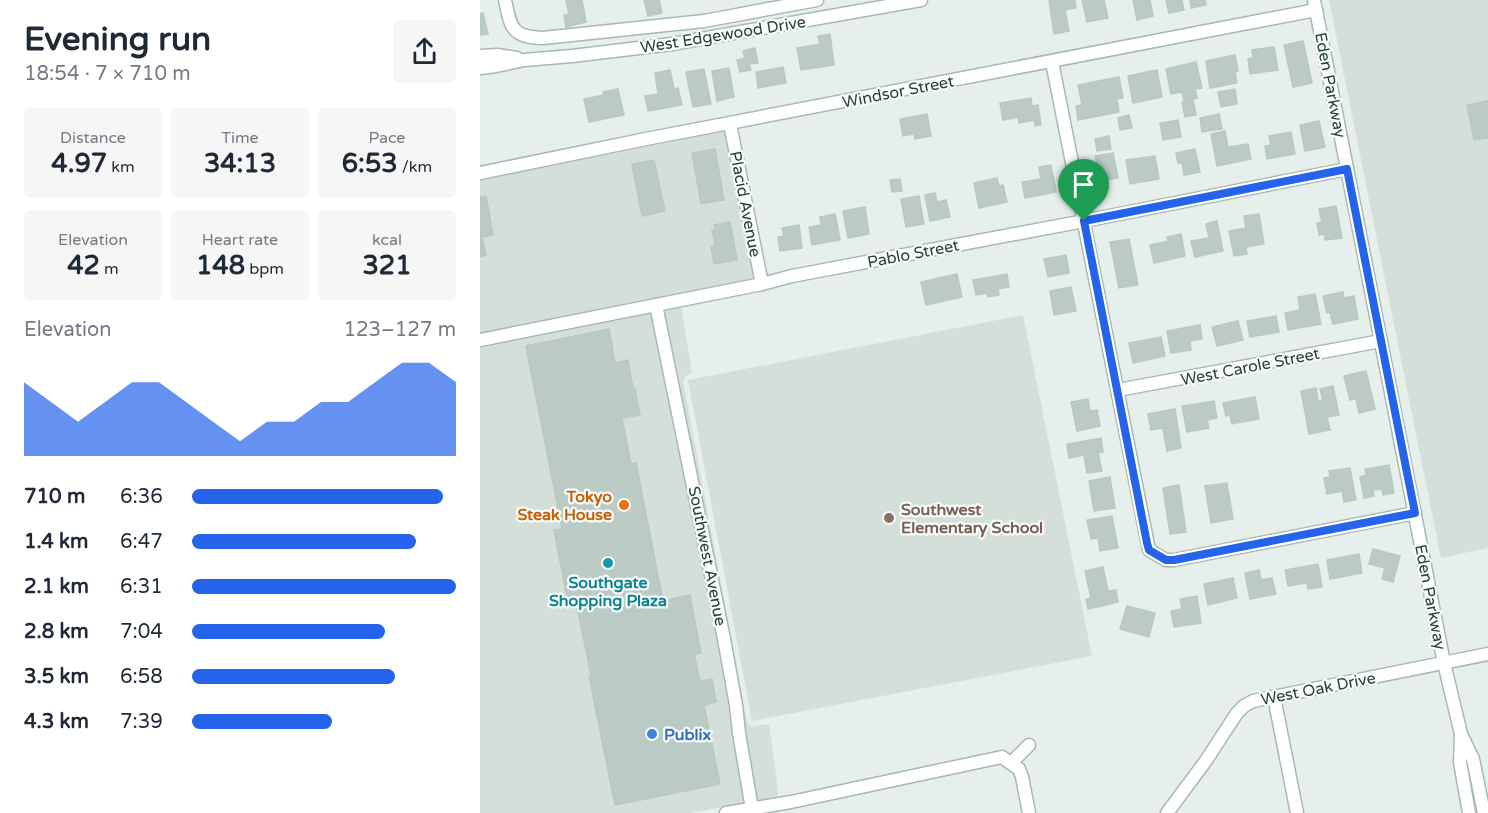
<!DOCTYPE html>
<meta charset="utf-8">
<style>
body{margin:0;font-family:"Varela Round",sans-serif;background:#f6f6f7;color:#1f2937;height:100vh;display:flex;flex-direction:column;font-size:22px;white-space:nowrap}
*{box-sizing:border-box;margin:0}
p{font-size:20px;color:#747a83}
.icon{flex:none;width:33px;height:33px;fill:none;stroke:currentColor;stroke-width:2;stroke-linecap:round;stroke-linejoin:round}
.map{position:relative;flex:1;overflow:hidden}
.drawer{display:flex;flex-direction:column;background:#fff;width:480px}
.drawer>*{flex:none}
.pin{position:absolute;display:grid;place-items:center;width:51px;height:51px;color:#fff;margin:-62px -26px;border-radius:50% 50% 50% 0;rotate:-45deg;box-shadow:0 0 6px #0007}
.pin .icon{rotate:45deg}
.round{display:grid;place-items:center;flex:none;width:63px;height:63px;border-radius:6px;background:#f6f6f7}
.head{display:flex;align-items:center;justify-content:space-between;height:102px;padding:0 24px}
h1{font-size:33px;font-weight:700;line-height:45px}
.figures{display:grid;grid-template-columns:repeat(3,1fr);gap:9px;height:102px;padding:6px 24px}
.figures div{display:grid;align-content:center;border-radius:6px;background:#f6f6f7;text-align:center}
.figures b{font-size:26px;font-weight:700}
.figures small{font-size:16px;font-weight:400}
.figures p{font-size:16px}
.chart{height:168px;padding:12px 24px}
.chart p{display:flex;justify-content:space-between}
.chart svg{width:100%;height:108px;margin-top:6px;fill:#2563eb;opacity:.7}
ul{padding:0 24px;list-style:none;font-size:20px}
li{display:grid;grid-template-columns:96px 72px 1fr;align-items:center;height:45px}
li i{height:15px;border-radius:8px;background:#2563eb}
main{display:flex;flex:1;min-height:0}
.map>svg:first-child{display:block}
</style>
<main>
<section class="drawer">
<div class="head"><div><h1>Evening run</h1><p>18:54 · 7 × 710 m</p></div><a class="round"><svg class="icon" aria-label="share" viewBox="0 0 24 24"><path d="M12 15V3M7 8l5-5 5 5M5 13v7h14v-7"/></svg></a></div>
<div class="figures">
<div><p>Distance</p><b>4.97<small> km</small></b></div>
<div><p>Time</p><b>34:13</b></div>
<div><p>Pace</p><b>6:53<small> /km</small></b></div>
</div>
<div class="figures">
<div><p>Elevation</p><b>42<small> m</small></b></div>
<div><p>Heart rate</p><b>148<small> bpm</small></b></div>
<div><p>kcal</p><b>321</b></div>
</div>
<div class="chart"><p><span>Elevation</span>123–127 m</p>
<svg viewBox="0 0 160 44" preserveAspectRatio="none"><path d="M0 44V14L10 22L20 30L30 22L40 14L50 14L60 22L70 30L80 38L90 30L100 30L110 22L120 22L130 14L140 6L150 6L160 14V44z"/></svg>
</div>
<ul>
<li><b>710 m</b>6:36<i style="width:95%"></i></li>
<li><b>1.4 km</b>6:47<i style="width:85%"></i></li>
<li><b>2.1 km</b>6:31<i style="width:100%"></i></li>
<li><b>2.8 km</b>7:04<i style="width:73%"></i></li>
<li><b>3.5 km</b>6:58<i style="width:77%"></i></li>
<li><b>4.3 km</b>7:39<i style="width:53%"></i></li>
</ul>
</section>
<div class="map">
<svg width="1008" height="813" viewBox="0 0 1008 813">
<rect width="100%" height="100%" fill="#e6efeb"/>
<g fill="#d4dfda">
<polygon points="849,0 1008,0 1008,548 961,558"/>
<polygon points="246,131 274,278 256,283 0,333 0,180"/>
<polygon points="201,307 212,373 205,376 203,381 267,722 271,727 289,724 297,782 298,798 277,802 265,732 262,704 250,638 184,310"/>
<polygon points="172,312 238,640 251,706 265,803 210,813 0,813 0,346"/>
<polygon points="543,315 612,656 272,721 208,380"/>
</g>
<g fill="#bbcac4" stroke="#b8c9c2" stroke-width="1.5">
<polygon points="86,0 102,0 106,22 86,27 84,15 89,14"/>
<polygon points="164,0 179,0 182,13 168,16"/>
<polygon points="569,0 595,0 596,8 585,10 589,31 574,34"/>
<polygon points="602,0 624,0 628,18 607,22"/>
<polygon points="653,0 670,0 673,16 657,20"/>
<polygon points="686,0 702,0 704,10 689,13"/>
<polygon points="710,0 725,0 726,5 711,8"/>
<polygon points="3,13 8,34 0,35 0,14"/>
<polygon points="350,34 354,65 321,70 317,48 340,44 338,36"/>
<polygon points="823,41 832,83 813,87 804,45"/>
<polygon points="794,47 798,70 770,74 768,59 773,58 772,50"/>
<polygon points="275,48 278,63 269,64 271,70 260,72 257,60 265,58 263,51"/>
<polygon points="755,55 758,71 755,72 757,83 730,88 726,61"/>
<polygon points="716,62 722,88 715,89 717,98 704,101 702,92 691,94 686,69"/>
<polygon points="303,67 306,83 278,88 276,72"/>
<polygon points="249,68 254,97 237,101 232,71"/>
<polygon points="224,69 231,104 213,107 206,72"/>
<polygon points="190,70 194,89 198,88 202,105 168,111 165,96 178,94 175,73"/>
<polygon points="677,70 682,97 653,103 648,76"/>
<polygon points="639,77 643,98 637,99 639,112 598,120 596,106 602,105 598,85"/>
<polygon points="138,89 144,115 109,122 104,99 124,95 123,92"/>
<polygon points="755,89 757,104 741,107 738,92"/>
<polygon points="551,98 552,106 558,105 561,125 555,126 554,120 539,123 538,117 523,120 520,103"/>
<polygon points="713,100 716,115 705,117 702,102"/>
<polygon points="1008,101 1008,138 994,140 987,105"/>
<polygon points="447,114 451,136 435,139 434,134 423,136 420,119"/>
<polygon points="739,114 742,129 722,132 720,118"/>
<polygon points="649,115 652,128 640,130 638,118"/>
<polygon points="698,120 701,137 683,140 680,123"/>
<polygon points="839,121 845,147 825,151 820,125"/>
<polygon points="745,131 748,147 768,144 771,159 737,166 731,134"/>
<polygon points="811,132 815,154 787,159 785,146 791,145 789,136"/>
<polygon points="629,136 631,149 617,151 615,139"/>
<polygon points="235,149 244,200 221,204 212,153"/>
<polygon points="715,149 720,172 704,175 702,163 698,163 696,153"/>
<polygon points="633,153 638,178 621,181 615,156"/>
<polygon points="675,156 679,179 650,184 646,160"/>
<polygon points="174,160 185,211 162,216 152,164"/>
<polygon points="571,165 576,192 545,198 542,182 561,179 559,167"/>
<polygon points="517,178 519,186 523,185 527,202 499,208 494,183"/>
<polygon points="420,179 422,191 412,192 410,180"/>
<polygon points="455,193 457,202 466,200 470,217 450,221 445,195"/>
<polygon points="6,196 13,235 2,237 6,255 0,257 0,197"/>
<polygon points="439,196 444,224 426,227 421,199"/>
<polygon points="856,206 862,238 845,240 844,234 839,235 837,223 842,222 839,209"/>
<polygon points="385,207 389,234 368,238 363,211"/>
<polygon points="355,214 360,240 332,245 329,227 341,225 340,217"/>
<polygon points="779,214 784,244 766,247 767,254 754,256 749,231 766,228 764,216"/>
<polygon points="737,221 743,251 715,257 711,241 729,238 726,224"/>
<polygon points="250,222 257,260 234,264 231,246 235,245 232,230 235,230 234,225"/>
<polygon points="319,225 322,248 300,251 298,237 304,236 302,228"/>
<polygon points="701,234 705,256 674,263 670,245 688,241 687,237"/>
<polygon points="649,239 658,285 639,288 630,242"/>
<polygon points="586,255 589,273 568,277 564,259"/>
<polygon points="477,274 482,297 446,305 441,282"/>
<polygon points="527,274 529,287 518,289 519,295 508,297 507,293 496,295 493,280"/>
<polygon points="591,287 596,311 574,315 570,291"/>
<polygon points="863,292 864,298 874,296 878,319 853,324 850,312 847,313 843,296"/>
<polygon points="835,294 841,324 808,330 805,313 820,310 818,297"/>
<polygon points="796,316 799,332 770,337 767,321"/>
<polygon points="758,321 763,340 737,346 732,327"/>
<polygon points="720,325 722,339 710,341 711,350 691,353 687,331"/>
<polygon points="129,329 135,363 148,360 153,389 155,389 160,415 142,418 151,464 156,463 183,601 210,595 221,653 214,654 220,681 232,679 236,702 224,705 240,784 135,805 109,676 111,675 97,606 89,607 74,530 82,529 46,346"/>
<polygon points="681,337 685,356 653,363 649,343"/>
<polygon points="886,371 895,409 879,413 876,399 870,400 864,376"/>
<polygon points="853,386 859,415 847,417 850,430 829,434 821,391 836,388 838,401 843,400 840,389"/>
<polygon points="775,397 779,419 752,424 750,415 746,416 743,403"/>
<polygon points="608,399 610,411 617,410 620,426 597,431 591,402"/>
<polygon points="734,401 737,418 727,420 729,428 707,432 702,406"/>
<polygon points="695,409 701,448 687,451 683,428 671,430 668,414"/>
<polygon points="621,438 623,452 618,453 622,471 607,473 604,455 589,458 587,444"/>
<polygon points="909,465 914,493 903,495 902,489 893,490 894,496 884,498 880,477 886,475 885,469"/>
<polygon points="870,468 876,500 864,502 862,491 847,494 844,478 850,477 849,471"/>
<polygon points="630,477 635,508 614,511 609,481"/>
<polygon points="747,483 753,519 731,523 725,486"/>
<polygon points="699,485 706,532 690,534 683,488"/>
<polygon points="632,516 638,548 620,551 618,538 611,539 607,520"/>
<polygon points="893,549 920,556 913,582 902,579 905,568 889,564"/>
<polygon points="879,554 882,573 850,579 847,560"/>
<polygon points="838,564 842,587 828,589 827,583 808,586 805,570"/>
<polygon points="623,567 628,591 636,590 638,602 608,609 606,599 611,598 605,571"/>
<polygon points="779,570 781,580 792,578 796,594 770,599 765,573"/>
<polygon points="753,578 757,598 728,605 724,584"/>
<polygon points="717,596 721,623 694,627 691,611 702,609 700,599"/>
<polygon points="647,606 675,613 669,637 640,629"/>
</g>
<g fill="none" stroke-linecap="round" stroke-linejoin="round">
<defs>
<g id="street">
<path d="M25,0C31,29 32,37 63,38L224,21L337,0"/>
<polyline points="834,0 964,663 981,734 993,759 1004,813"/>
<polyline points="0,56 17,55 37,58"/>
<polyline points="572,62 669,550 686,560 694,560 935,513"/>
<polyline points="0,68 16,66 44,60 92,56 192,44 441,0"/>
<polyline points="250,124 282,284"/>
<polyline points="0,173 166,139 836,10"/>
<polyline points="176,305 244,639 256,705 259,733 272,809"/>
<polyline points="0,340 282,284 312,276 604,221 867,169"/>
<polyline points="638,390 901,341"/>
<polyline points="794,697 817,813"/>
<polyline points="981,736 980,762 989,813"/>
<polyline points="531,763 549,745"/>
<polyline points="246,813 311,802 522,757 539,769 542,777 549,813"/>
<polyline points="687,813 725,762 757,713 764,706 773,701 1008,654"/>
</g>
</defs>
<use href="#street" stroke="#a8b8b2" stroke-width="15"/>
<use href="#street" stroke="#fff" stroke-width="12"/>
</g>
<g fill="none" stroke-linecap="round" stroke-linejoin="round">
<defs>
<polygon id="route" points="867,169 935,513 694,560 686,560 669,550 667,543 604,221"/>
</defs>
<use href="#route" stroke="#fff" stroke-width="12"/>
<use href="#route" stroke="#2563eb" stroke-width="8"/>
</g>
<circle fill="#e8710a" stroke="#f7fbf9" stroke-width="2" cx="144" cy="505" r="6"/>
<circle fill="#8d6e63" stroke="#f7fbf9" stroke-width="2" cx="409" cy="518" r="6"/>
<circle fill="#0f9aa8" stroke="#f7fbf9" stroke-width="2" cx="128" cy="563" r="6"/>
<circle fill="#3f7fe0" stroke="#f7fbf9" stroke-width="2" cx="172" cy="734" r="6"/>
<g text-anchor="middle" stroke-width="4.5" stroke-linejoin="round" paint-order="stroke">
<g font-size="16" fill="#24423a" stroke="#f7fbf9">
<text transform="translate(243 34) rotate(-9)" y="6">West Edgewood Drive</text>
<text transform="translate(851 85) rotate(79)" y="6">Eden Parkway</text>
<text transform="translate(418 91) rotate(-11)" y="6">Windsor Street</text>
<text transform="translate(266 204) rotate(79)" y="6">Placid Avenue</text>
<text transform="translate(433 253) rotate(-11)" y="6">Pablo Street</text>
<text transform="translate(770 366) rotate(-11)" y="6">West Carole Street</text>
<text transform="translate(228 556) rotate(79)" y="6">Southwest Avenue</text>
<text transform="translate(951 597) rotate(79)" y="6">Eden Parkway</text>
<text transform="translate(838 688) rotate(-11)" y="6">West Oak Drive</text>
</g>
<g font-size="16" font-weight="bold" fill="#c56008" stroke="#f7fbf9" text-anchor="end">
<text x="132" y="502">Tokyo<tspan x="132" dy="18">Steak House</tspan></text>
</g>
<g font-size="16" font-weight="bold" fill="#785e54" stroke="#f7fbf9" text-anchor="start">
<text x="421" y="515">Southwest<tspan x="421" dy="18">Elementary School</tspan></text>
</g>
<g font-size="16" font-weight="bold" fill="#0d838f" stroke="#f7fbf9">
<text x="128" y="588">Southgate<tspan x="128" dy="18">Shopping Plaza</tspan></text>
</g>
<g font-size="16" font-weight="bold" fill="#366cbe" stroke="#f7fbf9" text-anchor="start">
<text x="184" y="740">Publix</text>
</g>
</g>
</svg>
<div class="pin" style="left:604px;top:221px;background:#1e9e55"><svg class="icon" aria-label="arrive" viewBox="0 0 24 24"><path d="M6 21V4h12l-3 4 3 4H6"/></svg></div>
</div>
</main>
